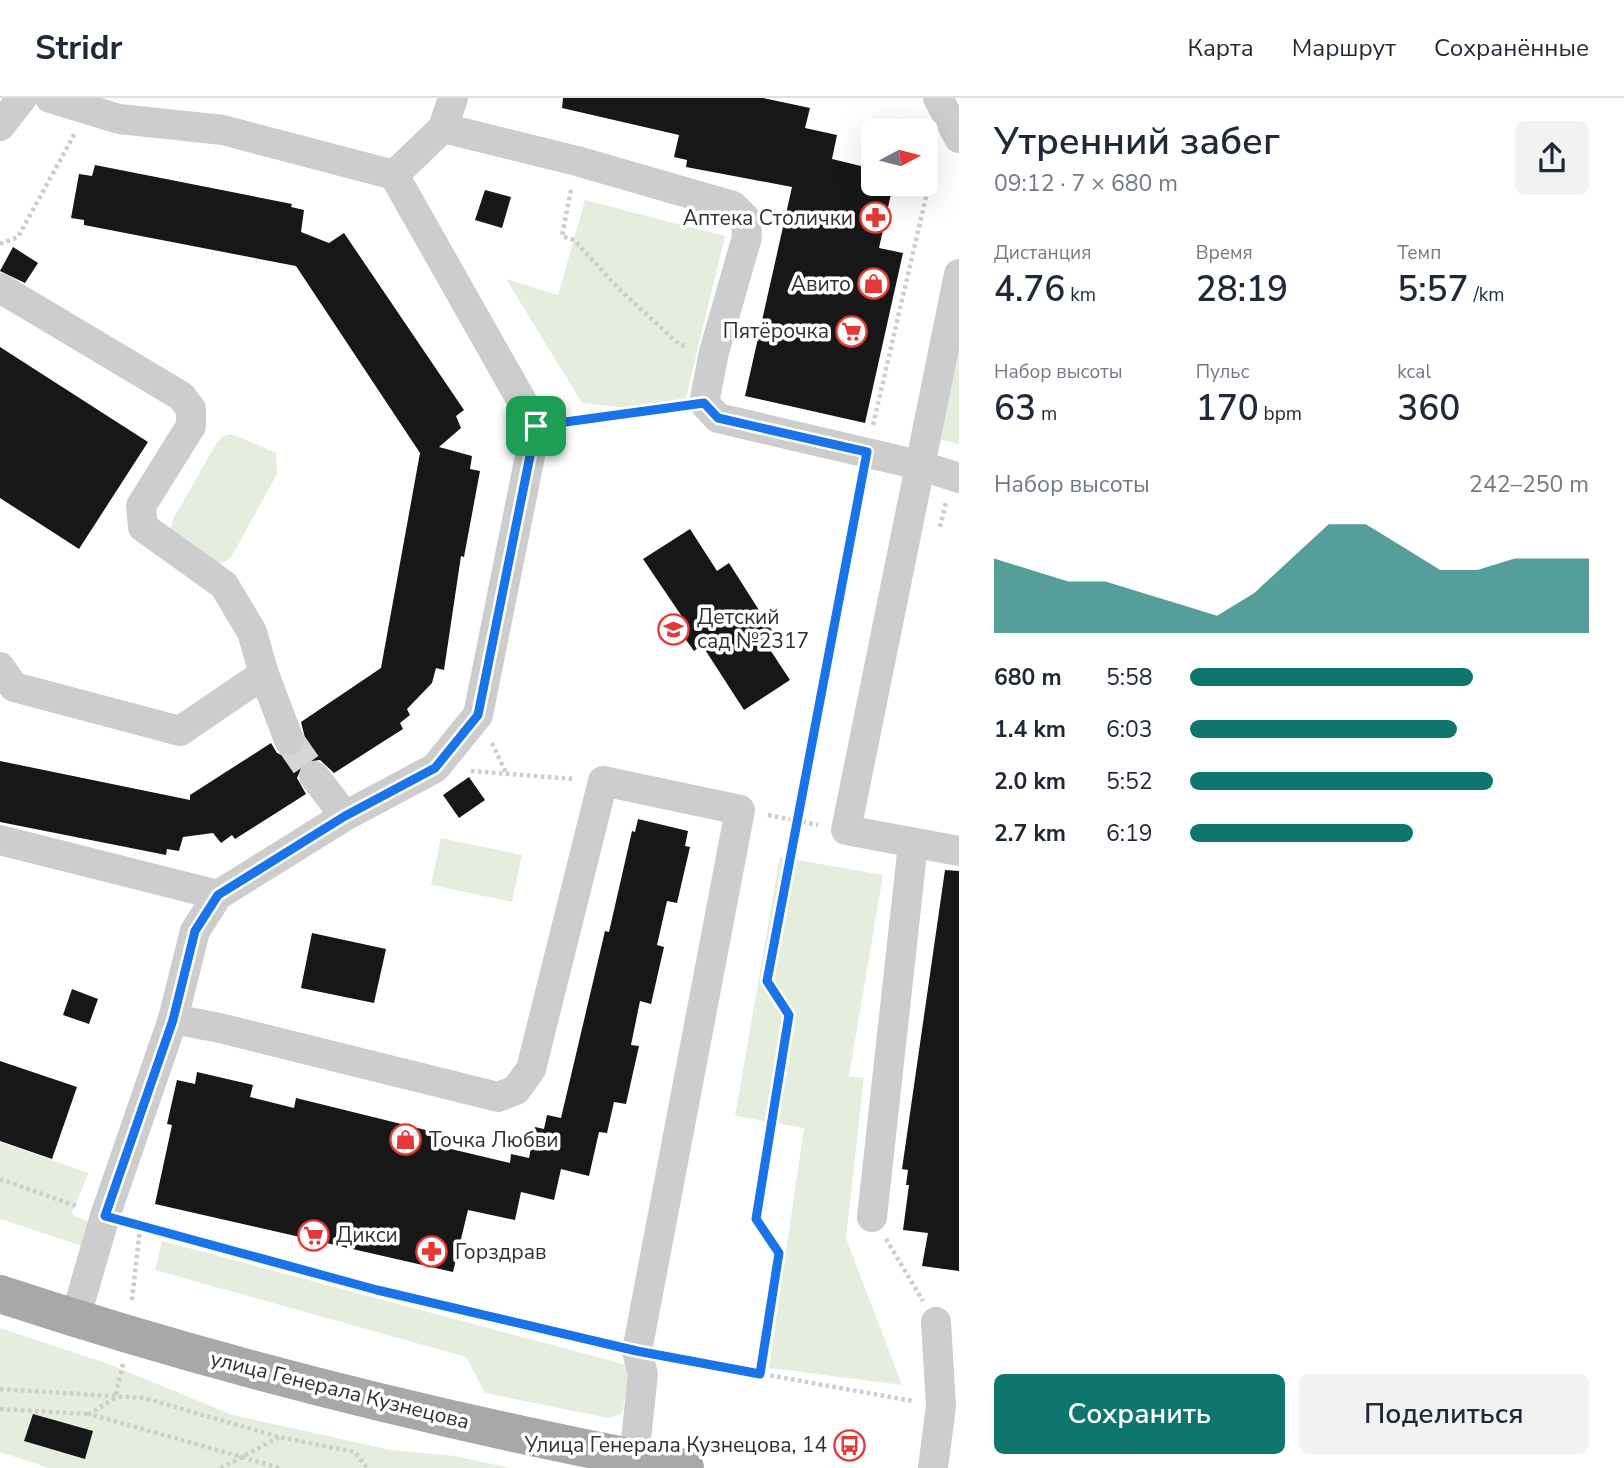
<!DOCTYPE html>
<html lang="ru">
<meta charset="utf-8">
<style>
body{margin:0;font-family:"Nunito Sans",sans-serif;background:#f2f2f3;color:#1f2937;height:100vh;display:flex;flex-direction:column;font-size:26px;white-space:nowrap}
*{box-sizing:border-box;margin:0}
p{font-size:23px;color:#747a83}
.icon{flex:none;width:38px;height:38px;fill:none;stroke:currentColor;stroke-width:2;stroke-linecap:round;stroke-linejoin:round}
.map{position:relative;flex:1;overflow:hidden}
.details{display:flex;flex-direction:column;background:#fff;width:665px}
.details>*{flex:none}
.needle{width:46px;rotate:83deg}
.fabs{position:absolute;left:861px;top:21px;display:grid;gap:14px}
.fabs a{display:grid;place-items:center;width:77px;height:77px;border-radius:10px;background:#fff;box-shadow:0 7px 28px #0002;font-size:35px}
.pin{position:absolute;display:grid;place-items:center;width:60px;height:60px;color:#fff;margin:-30px;border-radius:14px;box-shadow:0 4px 10px #0006}
.round{display:grid;place-items:center;flex:none;width:74px;height:74px;border-radius:10px;background:#f2f2f3}
.headline{display:flex;align-items:center;justify-content:space-between;height:119px;padding:0 35px}
h1{font-size:38px;font-weight:600;line-height:52px}
.metrics{display:grid;grid-template-columns:repeat(3,1fr);gap:10px;height:119px;padding:7px 35px}
.metrics div{display:grid;align-content:center}
.metrics b{font-size:35px;font-weight:600}
.metrics small{font-size:19px;font-weight:400}
.metrics p{font-size:19px}
.chart{height:196px;padding:14px 35px}
.chart p{display:flex;justify-content:space-between}
.chart svg{width:100%;height:126px;margin-top:7px;fill:#0f766e;opacity:.7}
.primary-button{display:flex;gap:14px;margin-top:auto;padding:14px 35px}
.primary-button a{flex:1;height:80px;border-radius:10px;background:#0f766e;color:#fff;font-size:28px;font-weight:600;line-height:80px;text-align:center}
.primary-button a+a{background:#f2f2f3;color:#1f2937}
ul{padding:0 35px;list-style:none;font-size:23px}
li{display:grid;grid-template-columns:112px 84px 1fr;align-items:center;height:52px}
li i{height:18px;border-radius:9px;background:#0f766e}
header{display:flex;align-items:center;gap:42px;box-sizing:border-box;height:98px;padding:0 35px;background:#fff;border-bottom:2px solid #e0e1e3}
header strong{font-size:33px}
nav{display:flex;gap:38px;margin-inline-start:auto;font-size:24px}
main{display:flex;flex:1;min-height:0}
.map>svg:first-child{display:block}
</style>
<header>
<strong>Stridr</strong>
<nav><a>Карта</a><a>Маршрут</a><a>Сохранённые</a></nav>
</header>
<main>
<div class="map">
<svg width="959" height="1370" viewBox="0 0 959 1370">
<rect width="100%" height="100%" fill="#fff"/>
<g fill="#e5eddf">
<polygon points="585,102 725,138 682,316 582,305 506,181 558,197"/>
<polygon points="959,243 959,346 930,339"/>
<polygon points="232,336 276,355 277,376 231,460 217,467 170,436 172,423 216,346 223,338"/>
<polygon points="441,740 522,757 512,804 431,787"/>
<polygon points="780,759 883,777 849,978 864,980 846,1140 902,1287 769,1270 804,1030 735,1018"/>
<polygon points="0,1044 89,1075 71,1116 91,1125 85,1149 0,1121"/>
<polygon points="162,1143 631,1268 622,1316 608,1320 485,1295 466,1259 155,1172"/>
<polygon points="0,1230 106,1265 233,1317 391,1352 455,1358 510,1370 49,1370 0,1354"/>
</g>
<g fill="#171717">
<polygon points="563,0 763,0 810,10 805,30 837,37 832,61 865,69 862,80 873,82 873,86 893,87 879,150 903,155 865,325 745,298 792,89 686,69 687,62 674,59 679,37 562,10"/>
<polygon points="95,67 292,106 291,109 304,112 301,134 329,145 344,135 464,312 456,318 461,330 439,349 472,358 470,371 480,373 464,459 461,458 444,572 436,570 432,585 407,611 410,617 400,625 403,631 334,675 320,662 304,664 297,680 306,696 235,741 232,737 221,745 213,735 183,739 179,753 167,751 166,757 0,724 0,663 190,702 190,697 271,645 277,655 286,659 302,654 306,644 301,624 381,570 420,355 296,168 84,127 84,122 71,120 79,76 92,78"/>
<polygon points="485,92 511,99 502,130 475,122"/>
<polygon points="13,149 38,165 25,185 0,173"/>
<polygon points="0,249 148,344 79,451 0,400"/>
<polygon points="690,431 717,473 729,465 773,534 763,541 790,582 744,612 702,547 694,553 679,532 687,526 643,461"/>
<polygon points="469,679 485,702 459,720 443,697"/>
<polygon points="638,721 688,733 685,748 690,749 677,805 667,803 657,847 664,849 651,906 640,903 631,947 639,948 626,1006 614,1004 607,1035 599,1034 589,1078 561,1071 554,1102 521,1094 515,1122 468,1112 453,1174 155,1106 172,1027 167,1026 177,982 195,986 197,974 253,987 250,999 294,1010 296,1000 454,1039 451,1051 510,1065 511,1056 529,1060 535,1029 544,1031 547,1017 561,1020 605,833 609,834 632,733 635,734"/>
<polygon points="945,772 959,773 959,1173 922,1168 928,1135 903,1132 909,1087 906,1087 908,1072 902,1071"/>
<polygon points="312,835 386,851 374,905 301,890"/>
<polygon points="72,891 98,901 89,926 63,917"/>
<polygon points="0,963 77,989 52,1061 0,1043"/>
<polygon points="33,1316 93,1333 85,1361 24,1343"/>
</g>
<g fill="none" stroke-linecap="round" stroke-linejoin="round">
<polyline stroke="#d6d6d6" stroke-width="30" stroke-dasharray="30 15" stroke-linecap="butt" points="289,642 314,678"/>
<g stroke="#cdcdcd" stroke-width="4.5" stroke-dasharray="3.5 3.5" stroke-linecap="butt">
<polyline points="571,92 562,138 574,142 619,191 680,247 686,248"/>
<polyline points="0,146 18,139 75,35"/>
<polyline points="563,324 676,309"/>
<polyline points="873,327 936,56"/>
<polyline points="940,429 946,404"/>
<polyline points="492,645 506,675"/>
<polyline points="471,673 574,681"/>
<polyline points="768,717 818,727"/>
<polyline points="0,1081 79,1109"/>
<polyline points="130,1127 377,1192 610,1247"/>
<polyline points="886,1141 923,1203"/>
<polyline points="132,1202 140,1130"/>
<polyline points="667,1259 913,1303"/>
<polyline points="123,1266 115,1300 89,1316 242,1359 221,1370"/>
<polyline points="760,1276 779,1155 756,1121 789,917 767,883 862,383"/>
<polyline points="0,1291 144,1300 279,1339 355,1354 367,1370"/>
<polyline points="0,1311 89,1316"/>
<polyline points="279,1339 242,1359 279,1370"/>
</g>
<g stroke="#cdcdcd" stroke-width="30">
<polyline points="50,0 119,21 223,32 394,77"/>
<polyline points="938,0 959,40"/>
<polyline points="0,28 22,0"/>
<polyline points="443,30 577,63 733,108 746,121 747,139 714,254 704,305 718,320 919,367 959,380"/>
<polyline points="959,176 846,732 959,753"/>
<polyline points="0,190 181,298 191,311 191,328 141,408 143,429 224,487 252,534 264,576 180,633 14,589 0,569"/>
<polyline points="264,576 289,642"/>
<polyline points="314,678 345,718"/>
<polyline points="0,742 218,797"/>
<polyline points="173,921 220,930 498,999 516,992 531,971 603,683 740,712 637,1253 643,1276 634,1360"/>
<polyline points="872,1119 913,746"/>
<polyline points="75,1221 105,1118 173,921 195,833 218,797 345,718 435,670 478,617 536,328 394,77 443,30 453,0"/>
<polyline points="933,1370 941,1308 936,1224"/>
</g>
<path stroke="#a8a8a8" stroke-width="38" d="M0,1196C224,1270 454,1326 685,1370"/>
</g>
<g fill="none" stroke-linecap="round" stroke-linejoin="round">
<defs>
<polygon id="route" points="704,305 718,320 867,354 767,883 789,917 756,1121 779,1155 760,1276 637,1253 377,1192 105,1118 173,922 195,833 218,797 345,718 435,670 478,617 536,328"/>
</defs>
<use href="#route" stroke="#fff" stroke-width="14"/>
<use href="#route" stroke="#1a73e8" stroke-width="9"/>
</g>
<defs>
<symbol id="pharmacy-ring" viewBox="-11 -11 22 22"><circle r="9.5" fill="#fff" stroke="#e33a37" stroke-width="1.5"/><path d="M-2-6h4v4h4v4h-4v4h-4v-4h-4v-4h4Z" fill="#e33a37"/></symbol>
<symbol id="shop-ring" viewBox="-11 -11 22 22"><circle r="9.5" fill="#fff" stroke="#e33a37" stroke-width="1.5"/><path d="M-5-2.5h2.3a2.7 3.5 0 0 1 5.4 0H5L5.5 6h-11ZM-1.5-2.5h3a1.5 2.3 0 0 0-3 0Z" fill="#e33a37"/></symbol>
<symbol id="supermarket-ring" viewBox="-11 -11 22 22"><circle r="9.5" fill="#fff" stroke="#e33a37" stroke-width="1.5"/><path d="M-6-5.5h2.5l.6 2H6L4.5 2H-2.5L-4.4-4H-6ZM-1.5 3.2a1.3 1.3 0 1 0 .1 0ZM3 3.2a1.3 1.3 0 1 0 .1 0Z" fill="#e33a37"/></symbol>
<symbol id="school-ring" viewBox="-11 -11 22 22"><circle r="9.5" fill="#fff" stroke="#e33a37" stroke-width="1.5"/><path d="M0-5L7-2L0 1L-7-2ZM-4 1L0 2.5L4 1V4Q0 6-4 4Z" fill="#e33a37"/></symbol>
<symbol id="bus-ring" viewBox="-11 -11 22 22"><circle r="9.5" fill="#fff" stroke="#e33a37" stroke-width="1.5"/><path d="M-5-6H5V4H4V6H2V4H-2V6H-4V4H-5ZM-3.5-4V0h7V-4ZM-3.5 1.2v1.5H-2V1.2ZM2 1.2v1.5H3.5V1.2Z" fill="#e33a37"/></symbol>
</defs>
<g fill-rule="evenodd">
<use href="#pharmacy-ring" x="858" y="102" width="35" height="35"/>
<use href="#shop-ring" x="856" y="168" width="35" height="35"/>
<use href="#supermarket-ring" x="834" y="216" width="35" height="35"/>
<use href="#school-ring" x="656" y="514" width="35" height="35"/>
<use href="#shop-ring" x="388" y="1024" width="35" height="35"/>
<use href="#supermarket-ring" x="296" y="1120" width="35" height="35"/>
<use href="#pharmacy-ring" x="414" y="1136" width="35" height="35"/>
<use href="#bus-ring" x="832" y="1330" width="35" height="35"/>
</g>
<g text-anchor="middle" stroke-width="7" stroke-linejoin="round" paint-order="stroke">
<g font-size="21" fill="#303030" stroke="#fff" text-anchor="end">
<text x="853" y="127">Аптека Столички</text>
<text x="851" y="193">Авито</text>
<text x="829" y="240">Пятёрочка</text>
<text x="697" y="526" text-anchor="start">Детский<tspan x="697" dy="24">сад №2317</tspan></text>
<text x="429" y="1049" text-anchor="start">Точка Любви</text>
<text x="336" y="1144" text-anchor="start">Дикси</text>
<text x="455" y="1161" text-anchor="start">Горздрав</text>
<text x="827" y="1354">Улица Генерала Кузнецова, 14</text>
</g>
<g font-size="21" fill="#303030" stroke="#fff">
<text transform="translate(340 1292) rotate(14)" y="7">улица Генерала Кузнецова</text>
</g>
</g>
</svg>
<div class="fabs">
<a><svg class="needle" viewBox="-14 -14 28 28"><path d="M0-13l5 13h-10z" fill="#e53935"/><path d="M0 13l5-13h-10z" fill="#747a83"/></svg></a>
</div>
<div class="pin" style="left:536px;top:328px;background:#1e9e55"><svg class="icon" aria-label="arrive" viewBox="0 0 24 24"><path d="M6 21V4h12l-3 4 3 4H6"/></svg></div>
</div>
<section class="details">
<div class="headline"><div><h1>Утренний забег</h1><p>09:12 · 7 × 680 m</p></div><a class="round"><svg class="icon" aria-label="share" viewBox="0 0 24 24"><path d="M12 15V3M7 8l5-5 5 5M5 13v7h14v-7"/></svg></a></div>
<div class="metrics">
<div><p>Дистанция</p><b>4.76<small> km</small></b></div>
<div><p>Время</p><b>28:19</b></div>
<div><p>Темп</p><b>5:57<small> /km</small></b></div>
</div>
<div class="metrics">
<div><p>Набор высоты</p><b>63<small> m</small></b></div>
<div><p>Пульс</p><b>170<small> bpm</small></b></div>
<div><p>kcal</p><b>360</b></div>
</div>
<div class="chart"><p><span>Набор высоты</span>242–250 m</p>
<svg viewBox="0 0 160 44" preserveAspectRatio="none"><path d="M0 44V18L10 22L20 26L30 26L40 30L50 34L60 38L70 30L80 18L90 6L100 6L110 14L120 22L130 22L140 18L150 18L160 18V44z"/></svg>
</div>
<ul>
<li><b>680 m</b>5:58<i style="width:71%"></i></li>
<li><b>1.4 km</b>6:03<i style="width:67%"></i></li>
<li><b>2.0 km</b>5:52<i style="width:76%"></i></li>
<li><b>2.7 km</b>6:19<i style="width:56%"></i></li>
</ul>
<div class="primary-button"><a>Сохранить</a><a>Поделиться</a></div>
</section>
</main>
